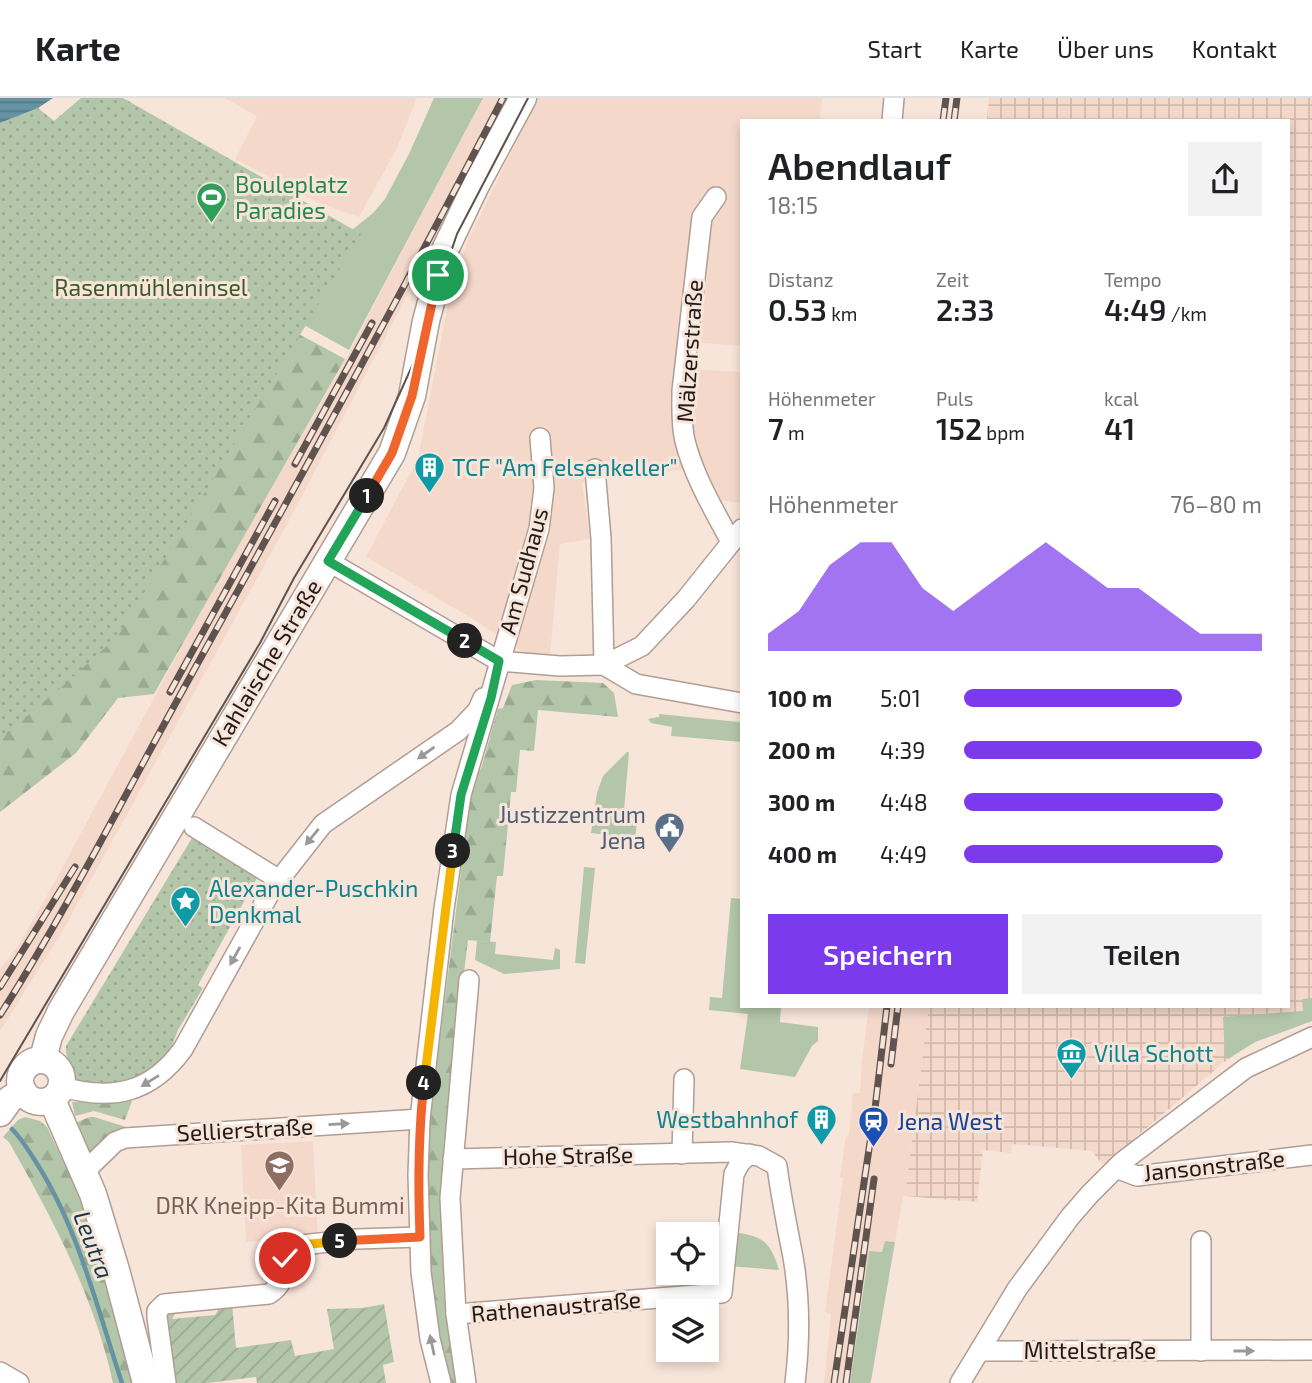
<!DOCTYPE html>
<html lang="de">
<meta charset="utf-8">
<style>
body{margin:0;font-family:"Exo 2",sans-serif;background:#f2f2f2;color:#202124;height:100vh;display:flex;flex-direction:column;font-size:26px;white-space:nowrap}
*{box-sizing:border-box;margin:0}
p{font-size:23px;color:#757577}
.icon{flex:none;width:38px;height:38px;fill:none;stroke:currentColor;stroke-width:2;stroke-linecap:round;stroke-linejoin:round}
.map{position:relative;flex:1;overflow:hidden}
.sheet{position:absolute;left:740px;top:21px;width:550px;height:889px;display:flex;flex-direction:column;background:#fff;border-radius:0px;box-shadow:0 4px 10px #0003}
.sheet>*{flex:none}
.controls{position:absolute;left:656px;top:1124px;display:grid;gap:14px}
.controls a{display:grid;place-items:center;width:63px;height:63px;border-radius:0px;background:#fff;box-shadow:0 4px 10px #0003;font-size:35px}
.pin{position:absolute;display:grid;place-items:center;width:60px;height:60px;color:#fff;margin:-30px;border:4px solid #fff;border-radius:50%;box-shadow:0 2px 7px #0007}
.km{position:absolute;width:35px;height:35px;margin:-18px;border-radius:50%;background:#222;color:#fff;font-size:19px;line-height:35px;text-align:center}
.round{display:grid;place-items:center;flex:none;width:74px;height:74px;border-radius:0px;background:#f2f2f2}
.head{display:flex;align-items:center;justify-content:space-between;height:119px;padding:0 28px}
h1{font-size:38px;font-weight:600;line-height:52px}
.metrics{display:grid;grid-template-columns:repeat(3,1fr);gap:10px;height:119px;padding:7px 28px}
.metrics div{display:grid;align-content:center}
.metrics b{font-size:30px;font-weight:600}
.metrics small{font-size:19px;font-weight:400}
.metrics p{font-size:19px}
.chart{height:196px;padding:14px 28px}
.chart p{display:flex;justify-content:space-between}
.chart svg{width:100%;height:126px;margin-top:7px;fill:#7c3aed;opacity:.7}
.action{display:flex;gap:14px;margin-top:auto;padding:14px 28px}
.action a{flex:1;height:80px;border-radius:0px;background:#7c3aed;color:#fff;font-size:28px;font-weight:600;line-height:80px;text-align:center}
.action a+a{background:#f2f2f2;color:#202124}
ul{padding:0 28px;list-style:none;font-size:23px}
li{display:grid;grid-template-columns:112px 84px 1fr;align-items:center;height:52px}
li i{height:18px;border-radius:9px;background:#7c3aed}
header{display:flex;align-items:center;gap:42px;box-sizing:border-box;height:98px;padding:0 35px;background:#fff;border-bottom:2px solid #e0e0e0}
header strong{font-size:33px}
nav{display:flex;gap:38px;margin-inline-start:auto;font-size:24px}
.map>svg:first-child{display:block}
</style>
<header>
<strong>Karte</strong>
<nav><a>Start</a><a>Karte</a><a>Über uns</a><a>Kontakt</a></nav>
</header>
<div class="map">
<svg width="1312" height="1285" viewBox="0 0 1312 1285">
<defs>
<pattern id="industrial-grid" width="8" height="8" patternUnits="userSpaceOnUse" patternTransform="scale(1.75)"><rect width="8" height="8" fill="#f4d9cb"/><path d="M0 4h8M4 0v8" fill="none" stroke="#d1baae"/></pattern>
<pattern id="forest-firs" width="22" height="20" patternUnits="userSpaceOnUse" patternTransform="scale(1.75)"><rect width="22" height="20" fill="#b3c6a9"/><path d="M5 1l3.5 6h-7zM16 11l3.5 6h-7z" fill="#9aaa91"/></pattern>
<pattern id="park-dots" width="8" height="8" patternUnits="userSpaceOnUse" patternTransform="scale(1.75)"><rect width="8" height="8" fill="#b3c6a9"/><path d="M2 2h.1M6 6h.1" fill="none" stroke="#9aaa91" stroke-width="1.8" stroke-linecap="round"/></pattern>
<pattern id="garden-furrows" width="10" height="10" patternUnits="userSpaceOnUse" patternTransform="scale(1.75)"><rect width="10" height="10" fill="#b3c6a9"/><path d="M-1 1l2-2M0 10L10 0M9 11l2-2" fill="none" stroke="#9aaa91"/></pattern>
<pattern id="water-rules" width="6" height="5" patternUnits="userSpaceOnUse" patternTransform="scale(1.75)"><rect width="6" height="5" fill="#6693a3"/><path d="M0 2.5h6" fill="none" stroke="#547784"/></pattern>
</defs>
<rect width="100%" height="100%" fill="#f8e5da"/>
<g fill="#f4d9cb">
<polygon points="225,0 417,0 396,52 359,119 323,107 235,61 257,18"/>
<polygon points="483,0 511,0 285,430 62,834 0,933 0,871 16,851 54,785 216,485 336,279"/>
<polygon points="538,0 822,0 820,23 742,23 742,248 679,243 685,371 582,384 590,441 560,446 550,558 523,554 473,521 366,459 418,360 452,185 470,138"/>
<polygon points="692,271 742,274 742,415 740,418 741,405 719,402 694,341 690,322"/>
<polygon points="869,908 929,908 905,1098 903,1098 895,1144 885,1143 883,1154 869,1153 850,1285 824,1285 831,1216 825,1214 843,1080 840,1079 846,1038 849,1037 853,995 860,995 862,963"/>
<polygon points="313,1043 318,1140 246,1144 241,1047"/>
</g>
<polygon fill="url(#industrial-grid)" points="989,0 1312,0 1312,923 1255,944 1228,961 1103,1067 1092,1053 1012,1046 1011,1055 983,1052 977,1104 905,1098 929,908 1288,908 1288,23 987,23"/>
<g fill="#b3c6a9">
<polygon points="434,0 483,0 349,252 295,222 347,136 373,115 385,101 409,56"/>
<polygon points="659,616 739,624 742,626 742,644 671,638 672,629 651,625 648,621 659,619"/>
<polygon points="627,654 629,654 623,724 637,725 635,740 591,735 597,695 603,678"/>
<polygon points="584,769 595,770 585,866 575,865"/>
<polygon points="731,800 742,801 742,908 781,908 780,924 818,929 818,943 812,948 795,979 740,971 748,916 709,912 710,899 722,900"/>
<polygon points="477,843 496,844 495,856 553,862 555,850 560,852 560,871 504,876 475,862"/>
<polygon points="1312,900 1312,923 1255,944 1228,961 1225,958 1223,919 1303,913 1302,901"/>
<path d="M732,1134C763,1138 770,1143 779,1172L728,1168Z"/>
<polygon points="885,1143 895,1144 871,1283 870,1285 850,1285 869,1153 882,1154"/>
</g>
<g fill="url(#forest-firs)">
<polygon points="269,220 345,261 154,596 118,600 76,655 0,714 0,553"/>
<polygon points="536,582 603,585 614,595 618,619 538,612 534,653 520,652 516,694 511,694 503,778 497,778 490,844 468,842 454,958 441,1109 444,1199 458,1285 451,1285 434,1219 429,1139 428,1035 473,678 481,671 498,611 503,610 512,587"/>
<polygon points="132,1003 125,1022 94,1013 75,1018 72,1004"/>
<path d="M25,1019L40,1023L47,1029L81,1101L134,1285H113C94,1198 52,1120 9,1044L3,1039L18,1022Z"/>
<polygon points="90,1019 94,1019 126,1029 125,1033 90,1056 87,1054 72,1026"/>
</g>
<g fill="url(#park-dots)">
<polygon points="81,0 123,0 361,136 118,538 65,586 0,640 0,25 38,10 54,23"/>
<path d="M192,740L257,780L198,887L203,890L178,932L167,961L134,985L76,987C76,972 64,961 66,948Z"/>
</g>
<polygon fill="url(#garden-furrows)" points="232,1205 236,1250 291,1242 295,1258 334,1251 327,1211 363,1210 384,1206 394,1264 383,1267 386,1285 257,1285 256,1279 208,1285 171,1285 161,1218 179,1209 172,1221 215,1217 222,1206"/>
<polygon fill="url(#water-rules)" points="0,0 53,0 38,10 0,25"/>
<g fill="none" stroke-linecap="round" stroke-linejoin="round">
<path stroke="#6693a3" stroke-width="4.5" d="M12,1031C21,1040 27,1050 34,1061C78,1128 97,1210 122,1285"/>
<defs>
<g id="minor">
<polyline points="892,23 894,0"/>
<path d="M716,99L702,119L682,293C682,310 681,327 685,343C694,379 714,412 731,444"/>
<polyline points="595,371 601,440 604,567 636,586 742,605"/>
<polyline points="328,463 499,563 560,568 604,567 642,548 686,501 742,431"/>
<polyline points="194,729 278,781"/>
<path d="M62,989C113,1003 151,995 183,951L272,791L323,726L458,633L478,612L483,600"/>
<polyline points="682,1056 684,981"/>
<path d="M453,1061L731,1054L759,1058L777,1068C781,1099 787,1128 793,1159C800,1200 800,1244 795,1285"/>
<polyline points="1116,1070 1137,1078 1312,1057"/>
<polyline points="84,1074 115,1044 125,1040 420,1021"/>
<polyline points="456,1216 722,1195 734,1076 740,1065 749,1056"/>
<polyline points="980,1253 1312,1252"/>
<polyline points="1201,1253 1201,1143"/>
<polyline points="0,1274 19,1285"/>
<path d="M166,1285L157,1219V1213L164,1206L269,1196C293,1181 277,1161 292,1148L357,1141L420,1139"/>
<polyline points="441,1285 430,1241 421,1174 418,1077 420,1021 444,811 461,697 539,431 544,390 540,340"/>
<polyline points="466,1285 456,1216 450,1100 469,882"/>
<polyline points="960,1285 1017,1191 1070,1119 1090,1096 1122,1064 1246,970 1312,939"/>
</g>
<g id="secondary">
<polyline points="43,961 49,938 61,913 392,355 412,298 426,223 445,152 476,87 523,0"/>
<circle cx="41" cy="983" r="21"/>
<polyline points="52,1002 93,1096 116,1172 146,1285"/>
<polyline points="0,1015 10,1001 23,993"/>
</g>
</defs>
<use href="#minor" stroke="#b09d93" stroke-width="22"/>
<use href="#secondary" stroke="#b09d93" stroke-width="29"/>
<use href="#minor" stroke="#fff" stroke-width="19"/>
<use href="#secondary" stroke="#fff" stroke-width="26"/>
<polyline stroke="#5e534e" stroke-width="2" points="0,983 260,545 294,480 384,330 413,266 457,136 528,0"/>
<defs>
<g id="rail">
<polyline points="943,23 946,0"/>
<polyline points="954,23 957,0"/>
<polyline points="295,366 372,225"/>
<polyline points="170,594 275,403"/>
<polyline points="0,889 75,769"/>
<path d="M0,917C67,812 123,700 184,590C292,395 400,199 503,0"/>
<polyline points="891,966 898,908"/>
<polyline points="834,1285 875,1011 887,908"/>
<polyline points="846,1285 874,1081"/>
</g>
</defs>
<use href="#rail" stroke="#5e534e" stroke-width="7"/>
<use href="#rail" stroke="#f8e5da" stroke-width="4.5" stroke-dasharray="13" stroke-linecap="butt"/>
</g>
<defs><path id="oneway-solid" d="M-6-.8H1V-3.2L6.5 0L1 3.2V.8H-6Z" transform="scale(1.75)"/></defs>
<g fill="#9c9897">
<use href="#oneway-solid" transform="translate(426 655) rotate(145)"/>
<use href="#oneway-solid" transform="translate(312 739) rotate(129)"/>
<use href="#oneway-solid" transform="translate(235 858) rotate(119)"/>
<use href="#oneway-solid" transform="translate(150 983) rotate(148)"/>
<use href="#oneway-solid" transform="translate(339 1026) rotate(-3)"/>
<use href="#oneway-solid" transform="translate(432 1247) rotate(-102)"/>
<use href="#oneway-solid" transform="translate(1244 1253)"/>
</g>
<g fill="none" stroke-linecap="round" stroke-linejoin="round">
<defs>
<polyline id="split-1" points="367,398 392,355 412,298 438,177"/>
<polyline id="split-2" points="367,398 328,463 465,543"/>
<polyline id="split-3" points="453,753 461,697 491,600 499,563 465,543"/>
<polyline id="split-4" points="424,985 453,753"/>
<path id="split-5" d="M340,1143L420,1139C418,1088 418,1037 424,985"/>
<polyline id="split-6" points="285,1160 286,1155 292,1148 340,1143"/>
</defs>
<use href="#split-1" stroke="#fff" stroke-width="14"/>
<use href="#split-2" stroke="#fff" stroke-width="14"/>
<use href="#split-3" stroke="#fff" stroke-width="14"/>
<use href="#split-4" stroke="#fff" stroke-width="14"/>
<use href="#split-5" stroke="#fff" stroke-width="14"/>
<use href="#split-6" stroke="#fff" stroke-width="14"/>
<use href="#split-1" stroke="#f0652b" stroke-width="9"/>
<use href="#split-2" stroke="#22a559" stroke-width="9"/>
<use href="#split-3" stroke="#22a559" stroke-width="9"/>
<use href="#split-4" stroke="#f5b400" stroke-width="9"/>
<use href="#split-5" stroke="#f0652b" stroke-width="9"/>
<use href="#split-6" stroke="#f5b400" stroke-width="9"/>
</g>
<defs>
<symbol id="stadium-pin" viewBox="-11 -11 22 30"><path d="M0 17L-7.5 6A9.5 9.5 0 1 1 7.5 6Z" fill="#2e9e5b" stroke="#f8e5da"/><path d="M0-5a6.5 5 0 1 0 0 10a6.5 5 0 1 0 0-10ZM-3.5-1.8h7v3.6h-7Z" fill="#fff"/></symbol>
<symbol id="building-pin" viewBox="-11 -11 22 30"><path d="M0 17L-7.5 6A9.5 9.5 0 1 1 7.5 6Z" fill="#0f9aa8" stroke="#f8e5da"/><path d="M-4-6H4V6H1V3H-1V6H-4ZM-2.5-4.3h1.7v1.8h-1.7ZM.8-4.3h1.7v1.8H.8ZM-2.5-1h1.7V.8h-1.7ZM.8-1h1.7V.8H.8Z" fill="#fff"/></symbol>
<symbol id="civic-pin" viewBox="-11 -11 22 30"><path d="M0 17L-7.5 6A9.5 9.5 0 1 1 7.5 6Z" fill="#5c6f8a" stroke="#f8e5da"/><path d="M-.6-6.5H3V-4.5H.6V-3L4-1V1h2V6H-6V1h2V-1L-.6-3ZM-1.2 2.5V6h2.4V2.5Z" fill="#fff"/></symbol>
<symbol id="sight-pin" viewBox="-11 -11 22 30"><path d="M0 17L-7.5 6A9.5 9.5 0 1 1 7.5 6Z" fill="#0f9aa8" stroke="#f8e5da"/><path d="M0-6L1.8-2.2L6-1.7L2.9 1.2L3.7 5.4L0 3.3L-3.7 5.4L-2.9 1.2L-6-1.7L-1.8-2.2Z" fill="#fff"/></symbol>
<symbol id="museum-pin" viewBox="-11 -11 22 30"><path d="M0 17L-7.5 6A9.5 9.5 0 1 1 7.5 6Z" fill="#0f9aa8" stroke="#f8e5da"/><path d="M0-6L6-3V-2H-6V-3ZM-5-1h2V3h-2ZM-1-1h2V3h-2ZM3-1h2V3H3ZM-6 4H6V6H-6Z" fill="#fff"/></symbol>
<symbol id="station-pin" viewBox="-11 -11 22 30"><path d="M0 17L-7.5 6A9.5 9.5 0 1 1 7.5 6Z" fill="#1a4fb4" stroke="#f8e5da"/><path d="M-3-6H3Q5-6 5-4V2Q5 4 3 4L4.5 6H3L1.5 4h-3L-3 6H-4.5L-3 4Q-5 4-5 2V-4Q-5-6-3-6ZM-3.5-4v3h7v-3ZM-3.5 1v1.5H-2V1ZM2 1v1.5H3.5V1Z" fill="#fff"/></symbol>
<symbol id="school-pin" viewBox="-11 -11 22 30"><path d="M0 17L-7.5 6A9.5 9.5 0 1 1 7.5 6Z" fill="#8d6e63" stroke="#f8e5da"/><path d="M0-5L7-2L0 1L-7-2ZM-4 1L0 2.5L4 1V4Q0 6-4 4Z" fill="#fff"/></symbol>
</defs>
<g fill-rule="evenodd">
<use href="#stadium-pin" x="194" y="82" width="35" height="47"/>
<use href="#building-pin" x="412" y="352" width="35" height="47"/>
<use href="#civic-pin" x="652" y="712" width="35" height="47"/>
<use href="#sight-pin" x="168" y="786" width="35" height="47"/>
<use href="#museum-pin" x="1054" y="938" width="35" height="47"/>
<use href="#building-pin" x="804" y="1004" width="35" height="47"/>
<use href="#station-pin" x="856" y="1006" width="35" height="47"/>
<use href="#school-pin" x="262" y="1050" width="35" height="47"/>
</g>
<g text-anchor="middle" stroke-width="6" stroke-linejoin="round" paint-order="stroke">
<g font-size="23" fill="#27864d" stroke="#f8e5da" text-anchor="start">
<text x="235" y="95">Bouleplatz<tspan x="235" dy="26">Paradies</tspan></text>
</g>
<g font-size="23" fill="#3c5b29" stroke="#f8e5da">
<text x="151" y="198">Rasenmühleninsel</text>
</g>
<g font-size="23" fill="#221b17" stroke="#f8e5da">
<text transform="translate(690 253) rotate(-86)" y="8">Mälzerstraße</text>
<text transform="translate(524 473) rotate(-75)" y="8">Am Sudhaus</text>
<text transform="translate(267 565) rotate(-59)" y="8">Kahlaische Straße</text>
<text transform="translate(245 1032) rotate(-3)" y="8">Sellierstraße</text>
<text transform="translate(568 1058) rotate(-1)" y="8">Hohe Straße</text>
<text transform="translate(1214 1068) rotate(-6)" y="8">Jansonstraße</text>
<text transform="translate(556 1209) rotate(-5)" y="8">Rathenaustraße</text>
<text x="1090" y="1261">Mittelstraße</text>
</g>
<g font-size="23" fill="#0d838f" stroke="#f8e5da" text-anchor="start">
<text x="452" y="378">TCF "Am Felsenkeller"</text>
<text x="209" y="799">Alexander-Puschkin<tspan x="209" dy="26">Denkmal</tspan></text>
<text x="1094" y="964">Villa Schott</text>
<text x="798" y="1030" text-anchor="end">Westbahnhof</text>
</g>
<g font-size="23" fill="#4e5e75" stroke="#f8e5da" text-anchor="end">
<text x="646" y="725">Justizzentrum<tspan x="646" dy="26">Jena</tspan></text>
</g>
<g font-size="23" fill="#164399" stroke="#f8e5da" text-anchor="start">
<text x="897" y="1032">Jena West</text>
</g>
<g font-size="23" fill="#785e54" stroke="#f8e5da">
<text x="280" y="1116">DRK Kneipp-Kita Bummi</text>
</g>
<g font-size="24" font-style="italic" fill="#113b48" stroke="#f8e5da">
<text transform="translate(93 1147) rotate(69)" y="8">Leutra</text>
</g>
</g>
</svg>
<div class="controls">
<a><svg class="icon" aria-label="locate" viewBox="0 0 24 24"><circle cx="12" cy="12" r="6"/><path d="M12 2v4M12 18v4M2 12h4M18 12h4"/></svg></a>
<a><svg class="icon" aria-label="layers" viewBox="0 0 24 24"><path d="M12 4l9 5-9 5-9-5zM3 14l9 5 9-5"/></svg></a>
</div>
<div class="pin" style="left:438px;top:177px;background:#1e9e55"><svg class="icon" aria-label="arrive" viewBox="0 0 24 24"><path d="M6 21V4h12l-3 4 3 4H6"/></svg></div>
<div class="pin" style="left:285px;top:1160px;background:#d93025"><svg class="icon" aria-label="check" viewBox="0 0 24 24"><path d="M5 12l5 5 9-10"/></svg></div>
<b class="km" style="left:367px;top:398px">1</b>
<b class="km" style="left:465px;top:543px">2</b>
<b class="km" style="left:453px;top:753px">3</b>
<b class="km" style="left:424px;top:985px">4</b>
<b class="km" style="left:340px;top:1143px">5</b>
<section class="sheet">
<div class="head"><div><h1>Abendlauf</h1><p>18:15</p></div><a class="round"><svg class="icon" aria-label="share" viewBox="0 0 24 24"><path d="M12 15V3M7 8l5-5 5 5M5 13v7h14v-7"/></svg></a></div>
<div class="metrics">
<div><p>Distanz</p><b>0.53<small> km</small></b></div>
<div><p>Zeit</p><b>2:33</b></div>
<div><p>Tempo</p><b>4:49<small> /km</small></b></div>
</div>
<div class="metrics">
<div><p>Höhenmeter</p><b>7<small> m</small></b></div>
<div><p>Puls</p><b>152<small> bpm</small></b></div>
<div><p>kcal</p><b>41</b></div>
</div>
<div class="chart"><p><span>Höhenmeter</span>76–80 m</p>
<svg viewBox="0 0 160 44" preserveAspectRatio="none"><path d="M0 44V38L10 30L20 14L30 6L40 6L50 22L60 30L70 22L80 14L90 6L100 14L110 22L120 22L130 30L140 38L150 38L160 38V44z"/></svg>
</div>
<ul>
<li><b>100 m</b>5:01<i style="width:73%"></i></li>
<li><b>200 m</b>4:39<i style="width:100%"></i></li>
<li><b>300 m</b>4:48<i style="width:87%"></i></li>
<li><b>400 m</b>4:49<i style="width:87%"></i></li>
</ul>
<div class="action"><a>Speichern</a><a>Teilen</a></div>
</section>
</div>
